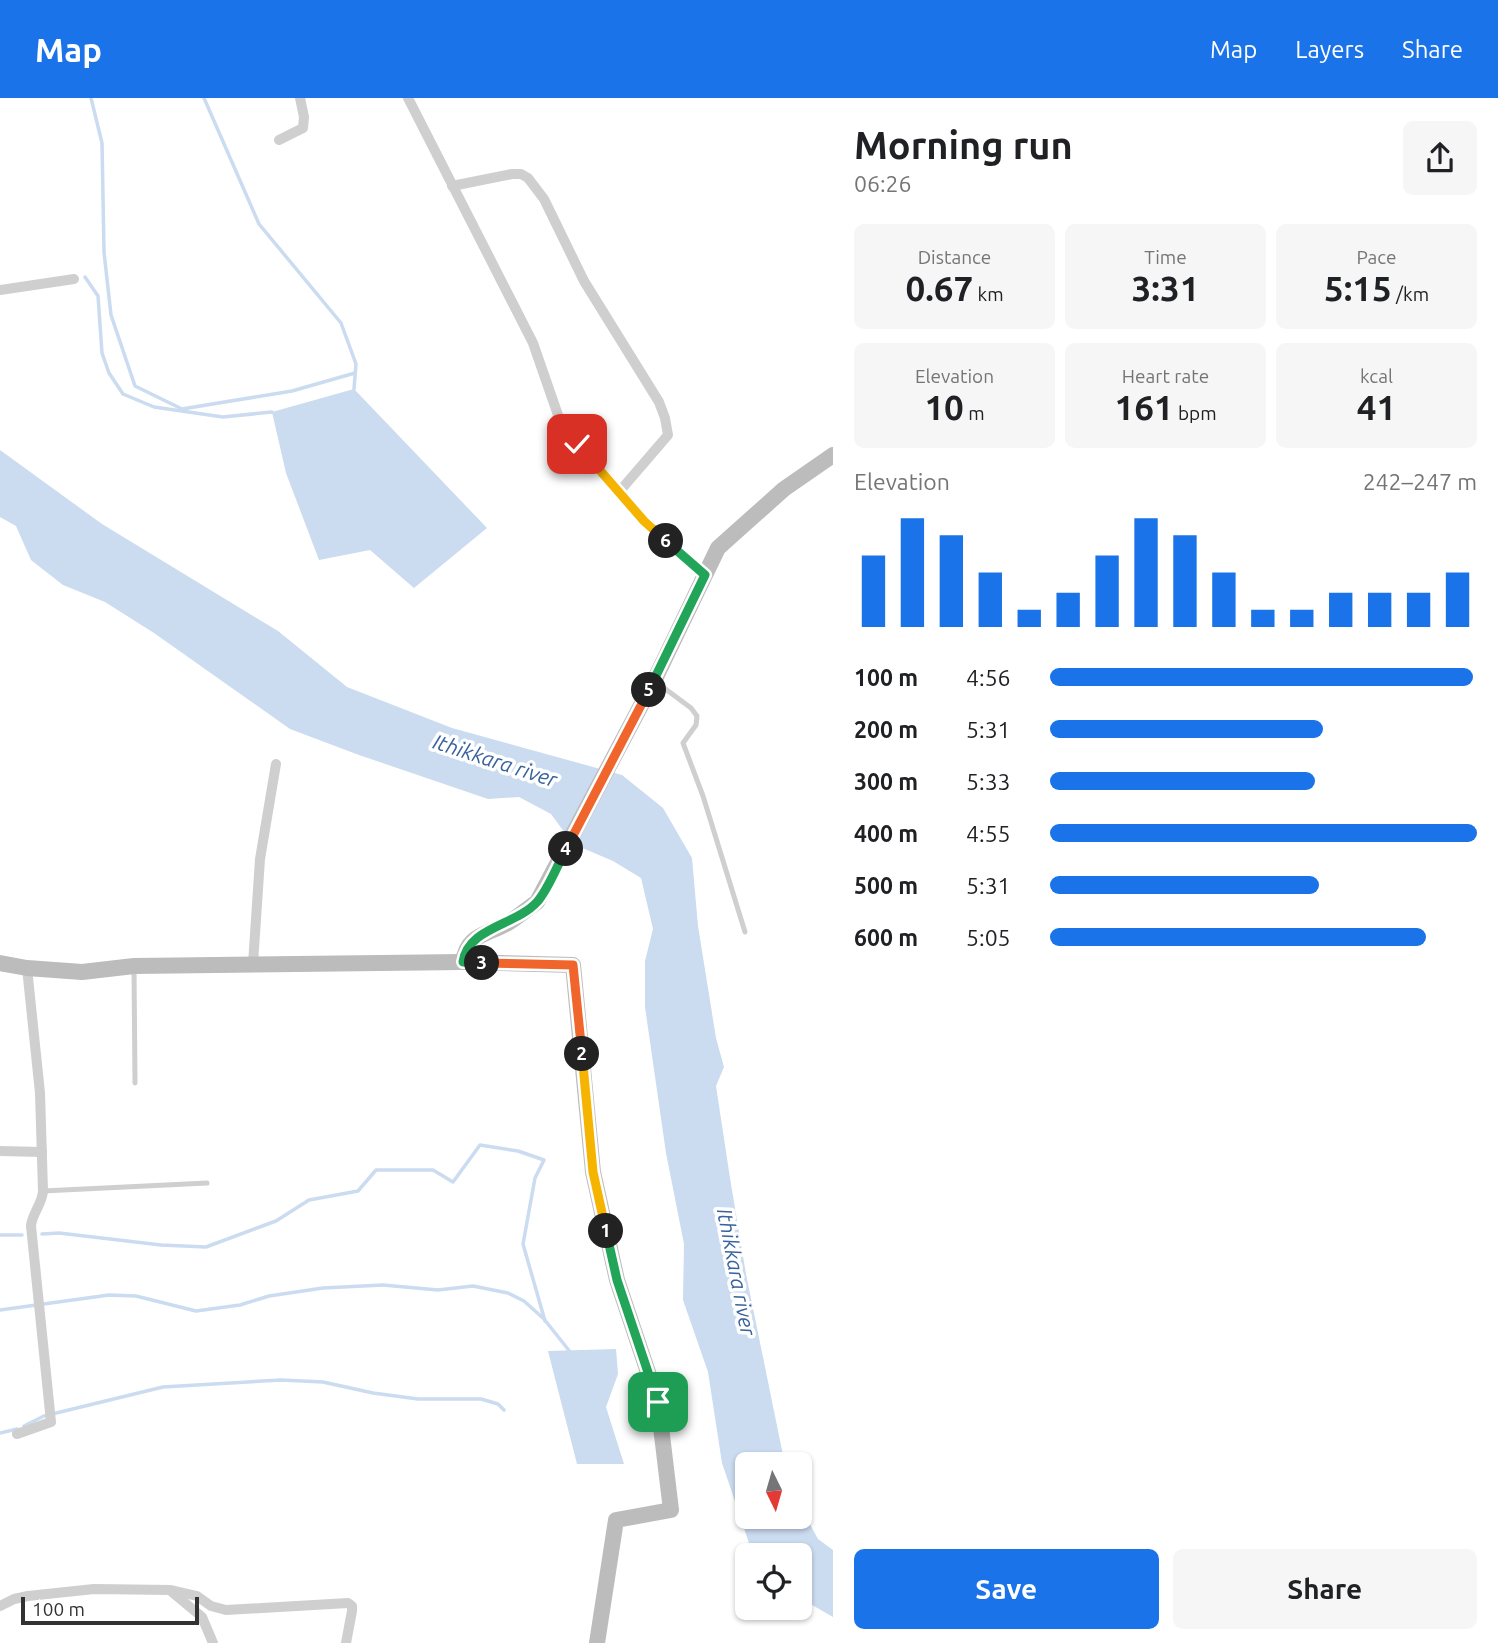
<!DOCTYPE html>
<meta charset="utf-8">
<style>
body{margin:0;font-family:Ubuntu,sans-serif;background:#f6f6f6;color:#202124;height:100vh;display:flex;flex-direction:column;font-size:26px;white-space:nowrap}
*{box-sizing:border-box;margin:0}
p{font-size:23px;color:#757577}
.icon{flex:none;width:38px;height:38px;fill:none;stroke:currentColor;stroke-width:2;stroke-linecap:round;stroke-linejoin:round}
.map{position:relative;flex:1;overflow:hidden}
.sheet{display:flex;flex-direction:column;background:#fff;width:665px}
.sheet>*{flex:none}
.needle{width:46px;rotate:175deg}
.controls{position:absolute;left:735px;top:1354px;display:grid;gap:14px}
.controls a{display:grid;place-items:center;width:77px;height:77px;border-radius:10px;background:#fff;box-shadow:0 2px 5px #0004;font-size:35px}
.scale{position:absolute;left:21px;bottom:18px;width:178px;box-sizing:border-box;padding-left:7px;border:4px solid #323232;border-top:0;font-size:19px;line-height:24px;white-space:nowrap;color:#323232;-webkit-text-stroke:5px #fff;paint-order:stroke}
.pin{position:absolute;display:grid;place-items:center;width:60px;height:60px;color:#fff;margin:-30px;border-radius:14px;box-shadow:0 4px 10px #0006}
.km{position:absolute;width:35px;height:35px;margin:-18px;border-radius:50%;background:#222;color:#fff;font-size:19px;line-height:35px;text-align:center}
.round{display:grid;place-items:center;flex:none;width:74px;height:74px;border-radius:10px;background:#f6f6f6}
.overview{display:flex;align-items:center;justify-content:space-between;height:119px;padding:0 21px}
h1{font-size:38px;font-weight:600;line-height:52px}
.stats{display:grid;grid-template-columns:repeat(3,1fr);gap:10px;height:119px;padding:7px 21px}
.stats div{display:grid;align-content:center;border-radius:10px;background:#f6f6f6;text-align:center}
.stats b{font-size:35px;font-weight:600}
.stats small{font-size:19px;font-weight:400}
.stats p{font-size:19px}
.chart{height:196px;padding:14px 21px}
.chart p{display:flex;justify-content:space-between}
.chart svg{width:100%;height:126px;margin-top:7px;stroke:#1a73e8;stroke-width:6}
.action{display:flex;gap:14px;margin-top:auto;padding:14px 21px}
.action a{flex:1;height:80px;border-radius:10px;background:#1a73e8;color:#fff;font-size:28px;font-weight:600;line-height:80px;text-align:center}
.action a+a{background:#f6f6f6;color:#202124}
ul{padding:0 21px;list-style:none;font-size:23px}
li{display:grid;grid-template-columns:112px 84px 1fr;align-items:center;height:52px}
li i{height:18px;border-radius:9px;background:#1a73e8}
header{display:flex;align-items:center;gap:42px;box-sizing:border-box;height:98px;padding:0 35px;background:#1a73e8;color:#fff}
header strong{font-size:33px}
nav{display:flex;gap:38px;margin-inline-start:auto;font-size:24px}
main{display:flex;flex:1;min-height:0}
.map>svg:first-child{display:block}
</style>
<header>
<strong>Map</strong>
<nav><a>Map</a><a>Layers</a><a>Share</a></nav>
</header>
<main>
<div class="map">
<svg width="833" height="1545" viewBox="0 0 833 1545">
<rect width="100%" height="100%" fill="#fff"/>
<g fill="#cbdbf0">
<polygon points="354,291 487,430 414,490 370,452 319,462 286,375 272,314"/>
<polygon points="0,352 102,426 278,533 347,589 452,630 622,677 663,710 692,760 698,828 716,940 724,969 716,988 730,1080 746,1176 785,1367 747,1367 747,1419 800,1419 800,1408 818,1441 833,1452 833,1519 800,1500 800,1458 757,1458 750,1448 722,1365 708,1274 683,1202 684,1146 666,1055 645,909 645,863 653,831 641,780 613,763 573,746 551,716 519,699 488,701 359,657 290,631 154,535 105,504 63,487 31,462 16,428 0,419"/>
<polygon points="616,1251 618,1276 606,1309 624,1366 577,1366 548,1253"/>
</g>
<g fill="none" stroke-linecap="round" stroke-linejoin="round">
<g stroke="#cbdbf0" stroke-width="3.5">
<polyline points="91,0 102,45 104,154 111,217 135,288 182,311 292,293 355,275"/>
<polyline points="204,0 259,126 341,225 356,266 354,291"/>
<polyline points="85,179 98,198 102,255 109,275 123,296 154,309 223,319 272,314"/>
<polyline points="42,1136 59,1135 161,1147 206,1149 276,1123 309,1102 358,1093 376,1072 433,1072 453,1084 480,1047 518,1053 544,1062 535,1080 523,1146 545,1223"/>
<polyline points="0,1137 22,1137"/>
<polyline points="0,1212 109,1197 136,1198 196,1213 240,1207 269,1198 323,1190 383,1187 438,1192 473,1188 508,1195 524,1203 544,1221 571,1255"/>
<polyline points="24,1328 44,1318 163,1289 281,1282 323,1284 373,1295 418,1301 481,1301 498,1306 504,1312"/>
<polyline points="0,1335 17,1331"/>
</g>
<g stroke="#cfcfcf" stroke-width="5">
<polyline points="656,584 691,610 697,618 696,627 683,645 703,698 745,834"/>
<polyline points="134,870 135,985"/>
<polyline points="43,1093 207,1085"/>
</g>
<g stroke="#cfcfcf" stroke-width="10">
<polyline points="408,0 533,245 559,320 577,346 644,423 705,477"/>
<polyline points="279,42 303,30 304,19 300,0"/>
<polyline points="452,88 512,76 521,76 528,80 544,101 584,183 659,304 665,320 668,337 619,394"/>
<polyline points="0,192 74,181"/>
<polyline points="253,866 260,761 276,666"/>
<polyline points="0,1053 42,1054"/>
<path d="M17,1336L51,1324L31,1128C32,1115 42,1107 43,1093L40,995L27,870"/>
<polyline points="172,1494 202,1519 213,1545"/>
<polyline points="0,1508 14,1501 28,1498 94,1491 171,1492 197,1498 211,1508 226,1512 348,1505 352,1508 352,1513 346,1545"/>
</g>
<g stroke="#bcbcbc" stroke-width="16">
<polyline points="0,865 27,870 82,874 134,868 463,864"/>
<path d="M597,1545L616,1422L671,1412L658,1304L617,1182L593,1074L573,867L463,864C467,836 487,837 508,825C518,819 527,811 537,804L654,583L718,450L784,391L833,357"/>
</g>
</g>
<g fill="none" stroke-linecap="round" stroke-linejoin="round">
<defs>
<polyline id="split-1" points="606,1133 617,1182 658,1304"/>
<polyline id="split-2" points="582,956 593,1074 606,1133"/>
<polyline id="split-3" points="482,865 573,867 582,956"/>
<path id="split-4" d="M482,865L463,864C468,829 515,828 537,804C548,792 558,766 566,751"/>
<polyline id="split-5" points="566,751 649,592"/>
<polyline id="split-6" points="649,592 705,477 666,443"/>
<polyline id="split-7" points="577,346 644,423 666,443"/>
</defs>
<use href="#split-1" stroke="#fff" stroke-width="14"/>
<use href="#split-2" stroke="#fff" stroke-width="14"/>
<use href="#split-3" stroke="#fff" stroke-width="14"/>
<use href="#split-4" stroke="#fff" stroke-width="14"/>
<use href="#split-5" stroke="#fff" stroke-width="14"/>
<use href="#split-6" stroke="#fff" stroke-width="14"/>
<use href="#split-7" stroke="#fff" stroke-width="14"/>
<use href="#split-1" stroke="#22a559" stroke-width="9"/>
<use href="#split-2" stroke="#f5b400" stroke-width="9"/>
<use href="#split-3" stroke="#f0652b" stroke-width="9"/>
<use href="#split-4" stroke="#22a559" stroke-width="9"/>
<use href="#split-5" stroke="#f0652b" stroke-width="9"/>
<use href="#split-6" stroke="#22a559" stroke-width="9"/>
<use href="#split-7" stroke="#f5b400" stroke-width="9"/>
</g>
<g text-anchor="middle" stroke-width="7" stroke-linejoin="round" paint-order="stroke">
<g font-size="21" font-style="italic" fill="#37629d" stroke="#fff">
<text transform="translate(495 663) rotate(18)" y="7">Ithikkara river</text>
<text transform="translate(736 1174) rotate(79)" y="7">Ithikkara river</text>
</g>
</g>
</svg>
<div class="controls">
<a><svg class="needle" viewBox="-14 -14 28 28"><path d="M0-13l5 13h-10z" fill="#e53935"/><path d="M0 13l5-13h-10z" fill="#757577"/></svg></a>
<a><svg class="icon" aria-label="locate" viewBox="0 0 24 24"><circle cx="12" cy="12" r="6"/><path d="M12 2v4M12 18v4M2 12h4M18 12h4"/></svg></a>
</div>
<div class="scale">100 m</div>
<div class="pin" style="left:658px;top:1304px;background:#1e9e55"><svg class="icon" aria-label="arrive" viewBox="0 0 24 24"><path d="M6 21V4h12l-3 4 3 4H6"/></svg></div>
<div class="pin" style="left:577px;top:346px;background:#d93025"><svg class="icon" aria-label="check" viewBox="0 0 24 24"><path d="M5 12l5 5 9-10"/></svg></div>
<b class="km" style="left:606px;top:1133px">1</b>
<b class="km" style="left:582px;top:956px">2</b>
<b class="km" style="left:482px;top:865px">3</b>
<b class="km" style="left:566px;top:751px">4</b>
<b class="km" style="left:649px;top:592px">5</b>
<b class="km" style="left:666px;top:443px">6</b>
</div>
<section class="sheet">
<div class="overview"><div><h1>Morning run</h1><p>06:26</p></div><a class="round"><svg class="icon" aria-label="share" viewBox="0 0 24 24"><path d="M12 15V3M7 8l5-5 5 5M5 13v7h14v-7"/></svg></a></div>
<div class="stats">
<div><p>Distance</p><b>0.67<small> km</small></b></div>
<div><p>Time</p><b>3:31</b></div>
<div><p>Pace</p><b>5:15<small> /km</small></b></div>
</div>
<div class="stats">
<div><p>Elevation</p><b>10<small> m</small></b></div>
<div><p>Heart rate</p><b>161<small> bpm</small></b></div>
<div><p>kcal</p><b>41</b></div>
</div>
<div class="chart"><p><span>Elevation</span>242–247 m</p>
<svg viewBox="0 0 160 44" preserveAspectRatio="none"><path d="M5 44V19M15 44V6M25 44V12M35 44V25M45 44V38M55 44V32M65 44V19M75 44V6M85 44V12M95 44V25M105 44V38M115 44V38M125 44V32M135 44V32M145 44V32M155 44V25"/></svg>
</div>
<ul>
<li><b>100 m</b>4:56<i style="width:99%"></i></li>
<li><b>200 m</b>5:31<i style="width:64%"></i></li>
<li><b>300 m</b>5:33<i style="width:62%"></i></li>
<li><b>400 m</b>4:55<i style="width:100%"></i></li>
<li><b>500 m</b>5:31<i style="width:63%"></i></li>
<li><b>600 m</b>5:05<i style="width:88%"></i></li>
</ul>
<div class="action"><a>Save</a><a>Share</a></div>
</section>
</main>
